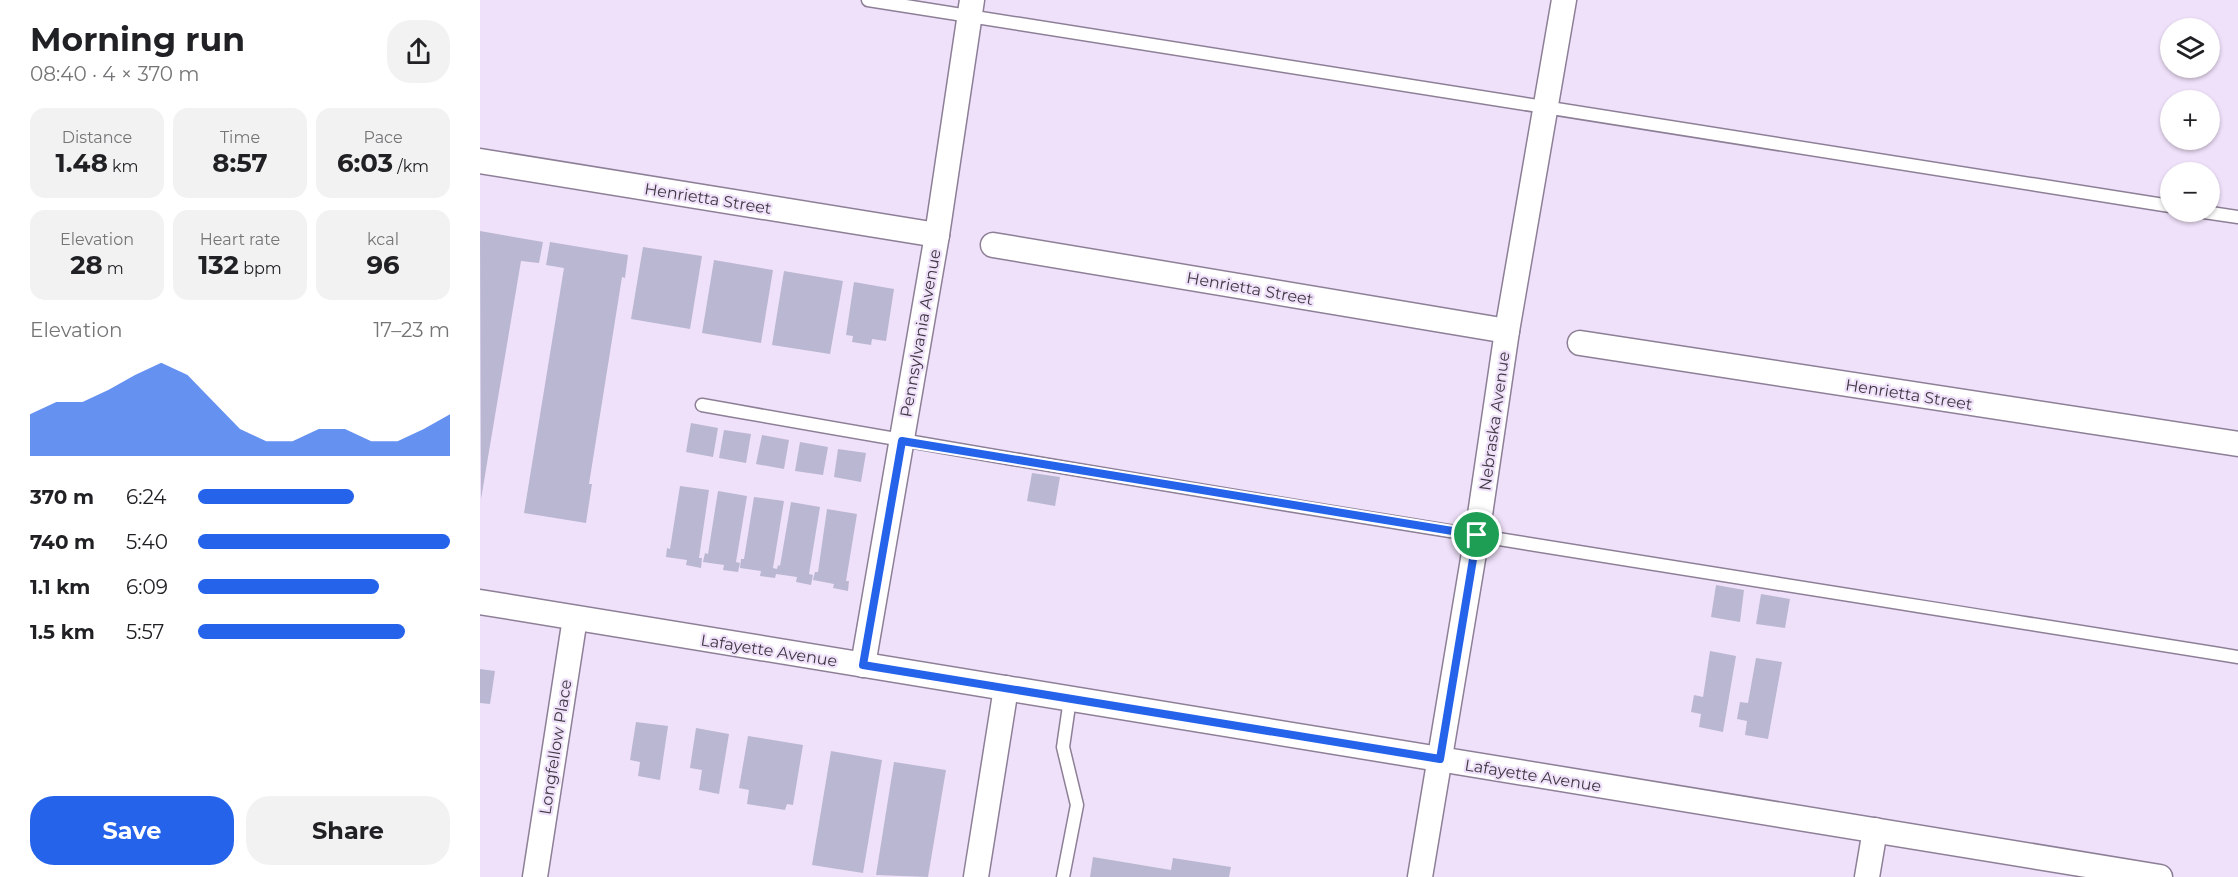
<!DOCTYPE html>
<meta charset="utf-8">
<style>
body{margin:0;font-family:Montserrat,sans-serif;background:#f2f2f2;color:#202124;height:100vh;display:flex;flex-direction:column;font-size:22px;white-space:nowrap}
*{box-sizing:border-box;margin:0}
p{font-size:20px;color:#757577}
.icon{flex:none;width:33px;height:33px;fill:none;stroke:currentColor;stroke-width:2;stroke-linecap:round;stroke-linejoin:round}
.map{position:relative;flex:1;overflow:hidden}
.panel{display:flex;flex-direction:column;background:#fff;width:480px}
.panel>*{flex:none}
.controls{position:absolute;left:1680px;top:18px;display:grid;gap:12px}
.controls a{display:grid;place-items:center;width:60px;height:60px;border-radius:50%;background:#fff;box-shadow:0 2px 4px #0004;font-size:30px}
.pin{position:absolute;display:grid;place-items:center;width:51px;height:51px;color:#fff;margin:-26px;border:3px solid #fff;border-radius:50%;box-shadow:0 2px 6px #0007}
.round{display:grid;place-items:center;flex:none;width:63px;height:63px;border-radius:24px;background:#f2f2f2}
.summary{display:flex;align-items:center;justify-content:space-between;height:102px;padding:0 30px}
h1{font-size:33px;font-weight:700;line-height:45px}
.metrics{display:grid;grid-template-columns:repeat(3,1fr);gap:9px;height:102px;padding:6px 30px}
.metrics div{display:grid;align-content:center;border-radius:15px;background:#f2f2f2;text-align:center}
.metrics b{font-size:26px;font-weight:700}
.metrics small{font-size:16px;font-weight:400}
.metrics p{font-size:16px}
.chart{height:168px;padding:12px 30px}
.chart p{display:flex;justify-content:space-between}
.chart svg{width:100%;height:108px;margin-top:6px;fill:#2563eb;opacity:.7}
.action{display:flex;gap:12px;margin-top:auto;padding:12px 30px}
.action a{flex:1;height:69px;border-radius:24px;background:#2563eb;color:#fff;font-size:24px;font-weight:700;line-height:69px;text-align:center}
.action a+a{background:#f2f2f2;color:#202124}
ul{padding:0 30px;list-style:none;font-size:20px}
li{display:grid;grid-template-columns:96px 72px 1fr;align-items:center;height:45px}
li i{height:15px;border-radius:8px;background:#2563eb}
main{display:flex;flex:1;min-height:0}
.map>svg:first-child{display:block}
</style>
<main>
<section class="panel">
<div class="summary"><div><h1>Morning run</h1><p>08:40 · 4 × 370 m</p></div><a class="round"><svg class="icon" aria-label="share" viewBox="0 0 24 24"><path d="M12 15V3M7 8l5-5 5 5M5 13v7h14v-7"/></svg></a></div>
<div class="metrics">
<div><p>Distance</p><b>1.48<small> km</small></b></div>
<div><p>Time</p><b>8:57</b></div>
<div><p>Pace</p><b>6:03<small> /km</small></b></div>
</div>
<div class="metrics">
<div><p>Elevation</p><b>28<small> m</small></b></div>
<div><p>Heart rate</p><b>132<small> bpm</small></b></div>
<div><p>kcal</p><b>96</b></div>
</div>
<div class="chart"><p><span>Elevation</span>17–23 m</p>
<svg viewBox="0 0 160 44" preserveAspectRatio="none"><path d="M0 44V27L10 22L20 22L30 17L40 11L50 6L60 11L70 22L80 33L90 38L100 38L110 33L120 33L130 38L140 38L150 33L160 27V44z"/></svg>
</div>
<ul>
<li><b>370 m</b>6:24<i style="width:62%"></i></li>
<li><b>740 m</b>5:40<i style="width:100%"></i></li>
<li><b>1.1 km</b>6:09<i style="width:72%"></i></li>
<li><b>1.5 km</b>5:57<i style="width:82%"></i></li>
</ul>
<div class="action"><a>Save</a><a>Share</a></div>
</section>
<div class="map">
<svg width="1758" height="877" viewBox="0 0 1758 877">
<rect width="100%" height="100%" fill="#f0e1fa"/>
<g fill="#bab7d2">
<polygon points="0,231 63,242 59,263 41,261 1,499"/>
<polygon points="70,242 148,255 145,278 142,277 109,484 112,484 106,523 44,513 84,268 66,265"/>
<polygon points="163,247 222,256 210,329 151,319"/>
<polygon points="234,260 293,270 281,343 222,333"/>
<polygon points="304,271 363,281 350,354 292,345"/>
<polygon points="374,282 414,289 406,341 392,339 391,345 372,342 373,336 366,335"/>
<polygon points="211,423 238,428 233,457 206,452"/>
<polygon points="244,430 271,434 266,463 239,458"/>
<polygon points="282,435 309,440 304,469 276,464"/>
<polygon points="320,442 348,447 343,475 315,471"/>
<polygon points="358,449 386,453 381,482 354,477"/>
<polygon points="552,473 580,477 575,506 547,501"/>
<polygon points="200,486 229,490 219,558 222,558 221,568 206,565 207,560 186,557 187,548 190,549"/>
<polygon points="238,491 267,496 256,562 260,563 258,572 243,570 244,565 223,562 225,553 228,554"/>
<polygon points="274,497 304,501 293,568 297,569 298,565 300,566 311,502 340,507 329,574 333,575 331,585 316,582 317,577 296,574 295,578 280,576 281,571 260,568 261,559 264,559"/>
<polygon points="347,509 377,514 366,581 369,581 368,591 353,588 354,584 333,580 335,572 338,572"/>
<polygon points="1236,585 1264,590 1260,622 1231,617"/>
<polygon points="1281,594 1310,599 1305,628 1276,624"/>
<polygon points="1230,651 1256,656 1243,732 1219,727 1221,714 1211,712 1214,695 1223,697"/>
<polygon points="1276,658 1302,662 1288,739 1265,735 1267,721 1257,719 1260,702 1268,703"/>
<polygon points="0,669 15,671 10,704 0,703"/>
<polygon points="156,722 188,726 180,780 158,776 160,762 150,760"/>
<polygon points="216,728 249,734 239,794 219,790 222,770 210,768"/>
<polygon points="268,736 323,745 313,805 307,804 305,810 267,804 269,790 259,788"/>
<polygon points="351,751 402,760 383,873 332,865"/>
<polygon points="414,762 466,770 448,877 396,875"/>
<polygon points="613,857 691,870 693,858 751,867 749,877 610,877"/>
</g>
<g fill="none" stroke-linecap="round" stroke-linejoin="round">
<defs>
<g id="lane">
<polyline points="388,0 1690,206"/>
<polyline points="1724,212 1758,217"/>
<path d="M222,405C733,496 1246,575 1758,657"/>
<polyline points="583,877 597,805 583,747 590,699"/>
</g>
<g id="street">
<polyline points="0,161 457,235"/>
<polyline points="513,245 1027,331"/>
<polyline points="1100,343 1758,444"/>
<polyline points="0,602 1680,877"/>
<polyline points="383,665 457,235 492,0"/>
<polyline points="55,877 95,618"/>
<polyline points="496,877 526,688"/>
<polyline points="940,877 997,535 1027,331 1084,0"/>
<polyline points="1387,877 1395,830"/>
</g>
</defs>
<use href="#lane" stroke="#8d7f96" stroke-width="15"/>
<use href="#street" stroke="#8d7f96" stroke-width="27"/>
<use href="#lane" stroke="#fff" stroke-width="12"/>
<use href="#street" stroke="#fff" stroke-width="24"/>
</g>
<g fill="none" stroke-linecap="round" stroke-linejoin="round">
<defs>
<polygon id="route" points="422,441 997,535 960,759 383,665"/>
</defs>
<use href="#route" stroke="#fff" stroke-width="12"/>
<use href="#route" stroke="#2563eb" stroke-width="8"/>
</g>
<g text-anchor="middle" stroke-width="4.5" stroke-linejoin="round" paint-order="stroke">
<g font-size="16" fill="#3e3842" stroke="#f0e1fa">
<text transform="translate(228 198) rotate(9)" y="6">Henrietta Street</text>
<text transform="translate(770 288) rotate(10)" y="6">Henrietta Street</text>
<text transform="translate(440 333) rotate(-80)" y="6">Pennsylvania Avenue</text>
<text transform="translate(1429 394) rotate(9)" y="6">Henrietta Street</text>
<text transform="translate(1014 421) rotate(-82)" y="6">Nebraska Avenue</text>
<text transform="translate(289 650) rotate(9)" y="6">Lafayette Avenue</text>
<text transform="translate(75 747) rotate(-81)" y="6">Longfellow Place</text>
<text transform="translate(1053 775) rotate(9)" y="6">Lafayette Avenue</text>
</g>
</g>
</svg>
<div class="controls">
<a><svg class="icon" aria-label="layers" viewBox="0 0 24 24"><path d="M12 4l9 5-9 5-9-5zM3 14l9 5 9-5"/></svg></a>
<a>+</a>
<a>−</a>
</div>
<div class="pin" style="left:997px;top:535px;background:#1e9e55"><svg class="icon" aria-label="arrive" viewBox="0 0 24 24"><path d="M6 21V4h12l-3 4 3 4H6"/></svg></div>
</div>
</main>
